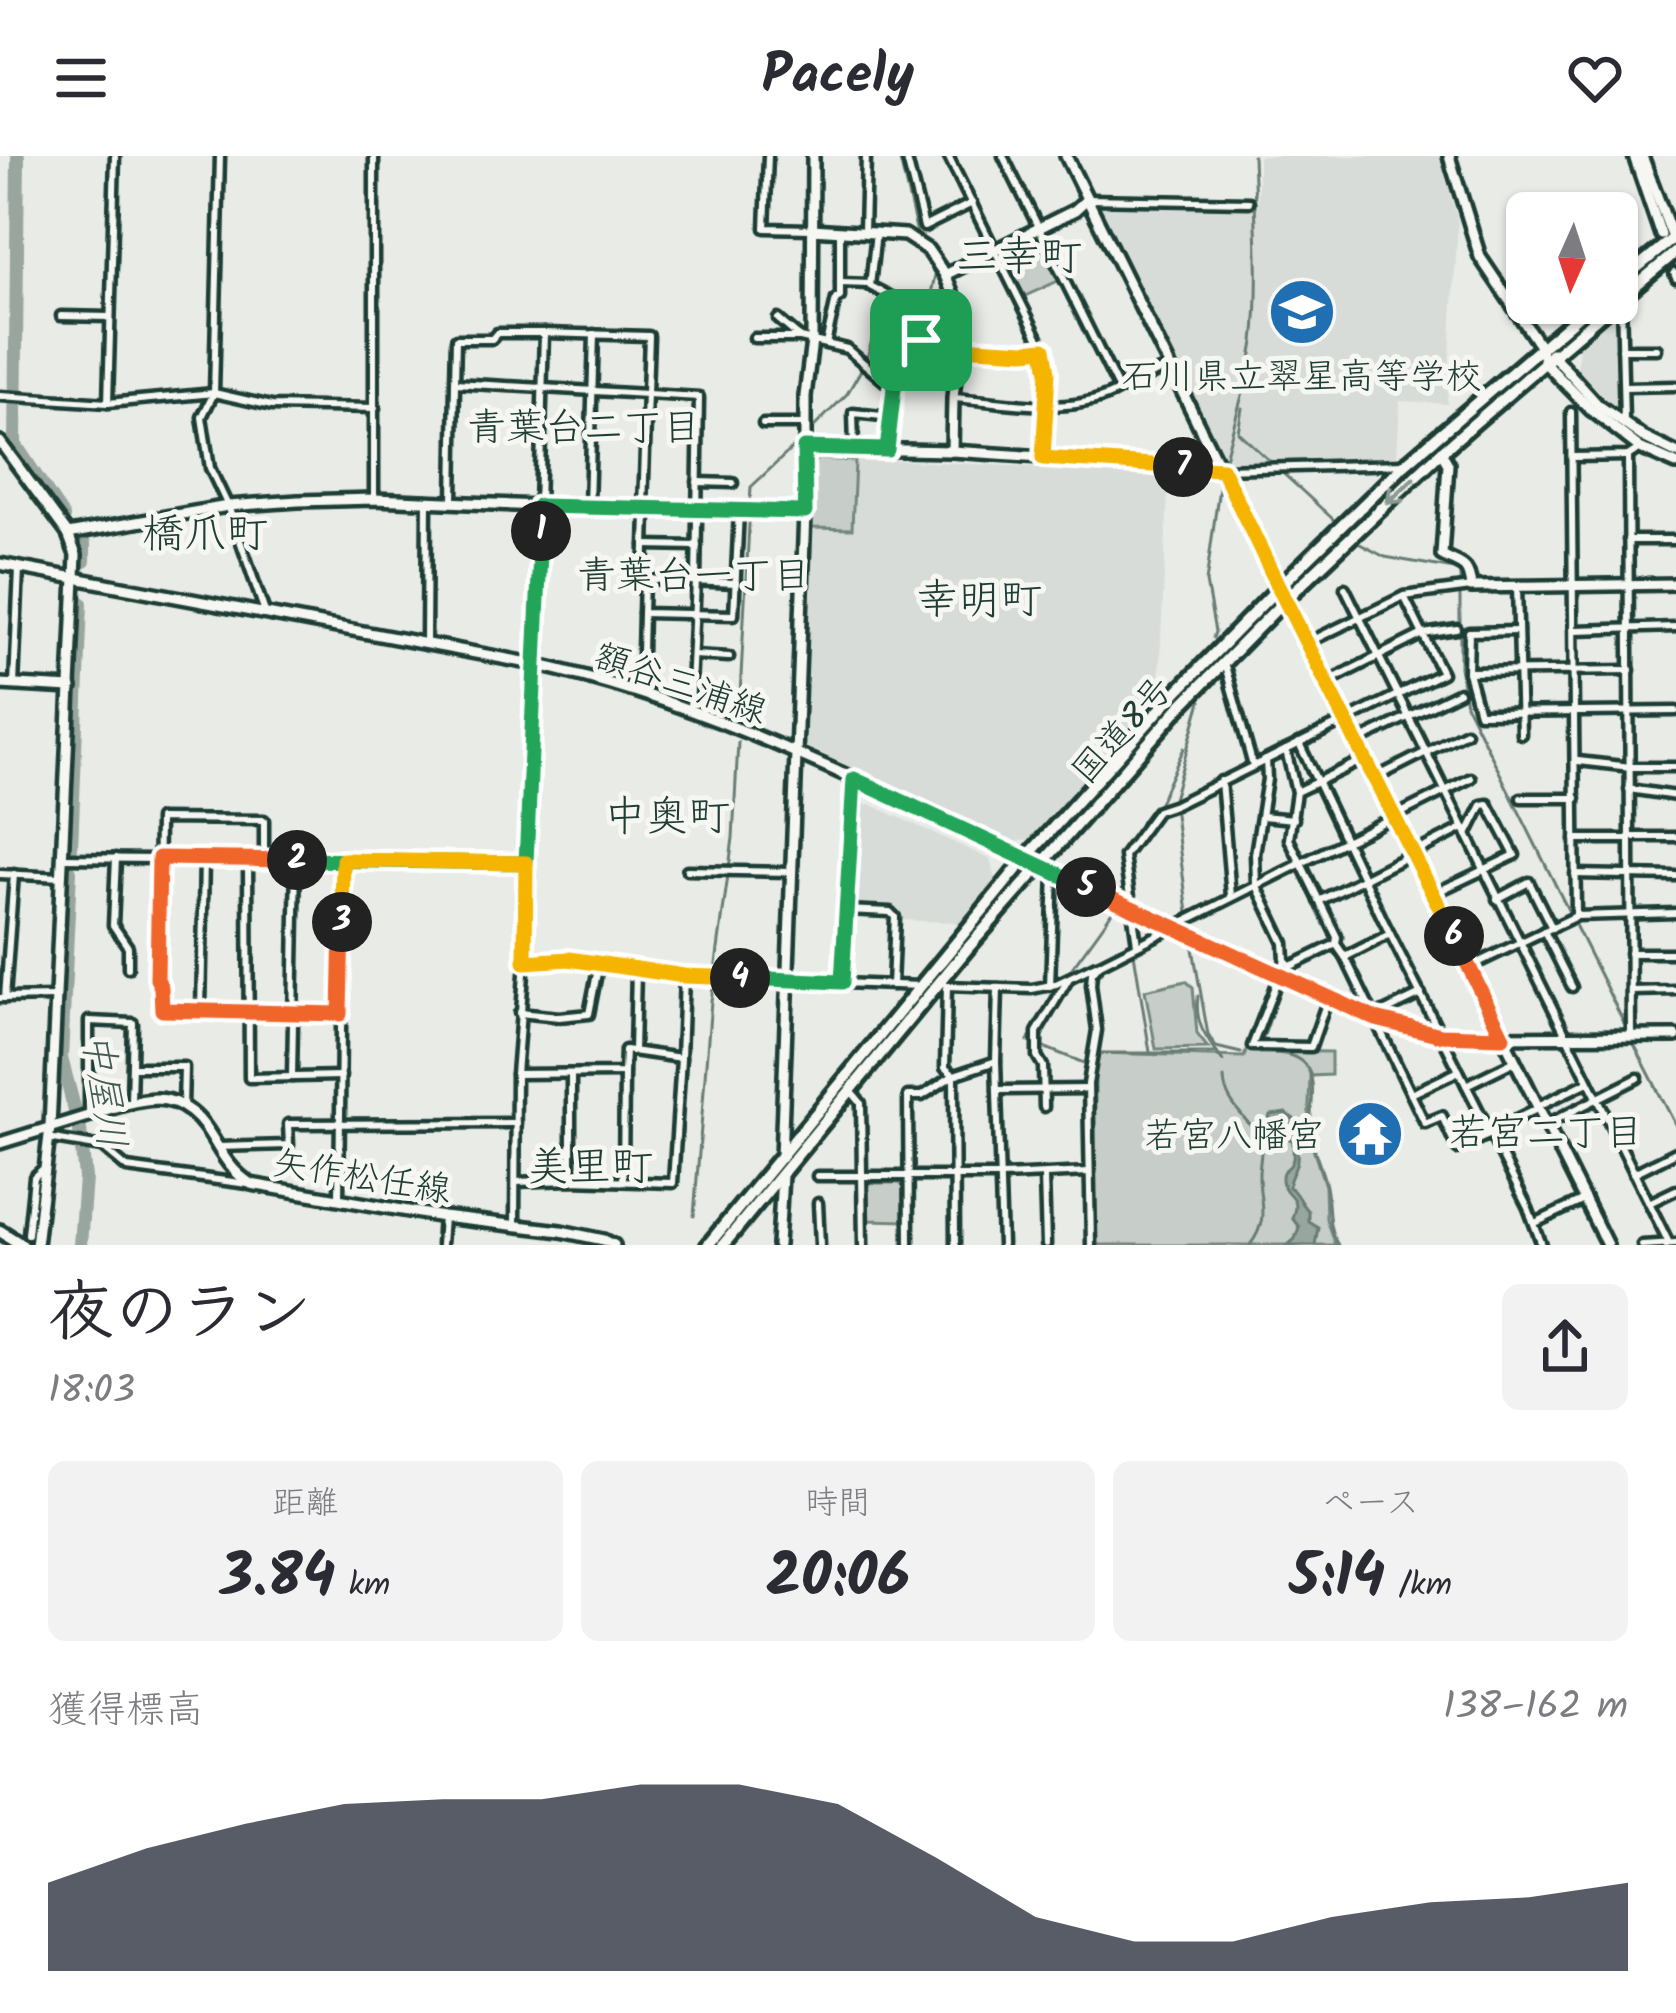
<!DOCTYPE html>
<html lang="ja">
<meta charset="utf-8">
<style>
body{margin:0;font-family:Kalam,"Klee One",sans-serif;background:#f2f2f3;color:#2b2b33;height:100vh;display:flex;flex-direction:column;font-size:45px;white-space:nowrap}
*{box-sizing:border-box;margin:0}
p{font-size:39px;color:#7c7c81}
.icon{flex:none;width:66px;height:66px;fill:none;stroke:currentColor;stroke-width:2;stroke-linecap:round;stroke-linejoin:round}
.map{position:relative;height:1089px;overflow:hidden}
.panel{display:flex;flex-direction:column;background:#fff;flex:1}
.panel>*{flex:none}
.needle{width:78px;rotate:183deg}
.controls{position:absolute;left:1506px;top:36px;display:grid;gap:24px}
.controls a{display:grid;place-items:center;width:132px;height:132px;border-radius:18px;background:#fff;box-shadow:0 3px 9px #0004;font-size:60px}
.pin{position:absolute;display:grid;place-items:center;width:102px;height:102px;color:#fff;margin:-51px;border-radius:24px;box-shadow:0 6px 18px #0006}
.km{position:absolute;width:60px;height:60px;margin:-30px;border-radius:50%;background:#222;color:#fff;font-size:33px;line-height:60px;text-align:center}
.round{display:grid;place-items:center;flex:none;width:126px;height:126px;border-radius:18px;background:#f2f2f3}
.summary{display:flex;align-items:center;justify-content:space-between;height:204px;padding:0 48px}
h1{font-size:66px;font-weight:700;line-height:90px}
.figures{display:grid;grid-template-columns:repeat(3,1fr);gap:18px;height:204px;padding:12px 48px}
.figures div{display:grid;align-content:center;border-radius:18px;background:#f2f2f3;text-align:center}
.figures b{font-size:60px;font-weight:700}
.figures small{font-size:33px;font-weight:400}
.figures p{font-size:33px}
.chart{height:336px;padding:24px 48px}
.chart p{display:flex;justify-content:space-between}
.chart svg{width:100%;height:216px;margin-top:12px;fill:#111827;opacity:.7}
header{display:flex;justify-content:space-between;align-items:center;height:156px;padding:0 48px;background:#fff;font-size:54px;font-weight:700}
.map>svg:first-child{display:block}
</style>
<header><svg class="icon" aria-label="menu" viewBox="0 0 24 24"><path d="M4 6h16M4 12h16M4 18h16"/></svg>Pacely<svg class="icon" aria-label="heart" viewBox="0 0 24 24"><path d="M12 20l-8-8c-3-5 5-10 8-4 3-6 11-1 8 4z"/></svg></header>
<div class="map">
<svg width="1676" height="1089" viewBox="0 0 1676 1089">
<rect width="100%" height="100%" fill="#e9ebe7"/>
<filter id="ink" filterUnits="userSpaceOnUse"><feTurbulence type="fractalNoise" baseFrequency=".00833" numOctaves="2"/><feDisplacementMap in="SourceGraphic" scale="24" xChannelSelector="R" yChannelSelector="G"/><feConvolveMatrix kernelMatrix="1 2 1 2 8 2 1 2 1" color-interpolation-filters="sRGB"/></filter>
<g filter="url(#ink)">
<g fill="#d8dcd8">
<polygon points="1258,0 1440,0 1458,66 1447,248 1400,245 1397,303 1230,311 1098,49 1258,51"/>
<polygon points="1618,155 1621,257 1577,215 1579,188"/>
<polygon points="813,300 1169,318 1158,546 1036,682 1013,686 803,589 809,303"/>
<polygon points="855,648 870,648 990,703 996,723 959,770 954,766 898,764 898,758 892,754 856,753 850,747"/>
</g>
<g fill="#c7cec9" stroke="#73867e" stroke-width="3">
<polygon points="1029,83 1039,83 1060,124 1025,140 1004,101 1007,94"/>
<polygon points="818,303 855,305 852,373 812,372 812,308"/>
<polygon points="1186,825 1193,831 1197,878 1208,892 1156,893 1145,834"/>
<polygon points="1269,829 1281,831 1260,891 1265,895 1331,896 1331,919 1310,920 1308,977 1325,1030 1326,1063 1335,1089 1095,1089 1095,897 1244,901"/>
<polygon points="869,1027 899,1027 905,1031 905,1065 866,1064 865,1029"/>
</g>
<path fill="#99a6a0" stroke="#687c75" stroke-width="3" d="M1286,957L1295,964L1300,980C1293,989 1300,998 1296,1009C1293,1019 1289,1020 1289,1031C1298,1037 1299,1047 1308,1055V1065L1318,1071L1315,1089H1288L1295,1083L1299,1071L1292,1062C1302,1037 1284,1042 1282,1024C1281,1011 1288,1016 1292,1006C1295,1000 1292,992 1293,985L1267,970L1270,959Z"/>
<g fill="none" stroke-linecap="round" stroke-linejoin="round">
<g stroke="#687c75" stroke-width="3">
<polyline points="899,0 919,86"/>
<polyline points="921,150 929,147 935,119 921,95"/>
<polyline points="867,202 879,159 893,153 910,153"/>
<polyline points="1242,252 1238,276 1335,365"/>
<polyline points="809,276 847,238 861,214"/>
<path d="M1225,303C1234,264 1248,226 1254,186C1261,125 1255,61 1253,0"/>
<polyline points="1360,388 1385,401 1460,414 1460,511 1466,549 1571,760"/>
<polyline points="1213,482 1215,476 1206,426 1220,324"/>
<polyline points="739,558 751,331 802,283"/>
<polyline points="1123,732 1125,742"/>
<polyline points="1128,757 1132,783"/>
<polyline points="1574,767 1625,869"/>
<polyline points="1190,772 1173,643 1201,545"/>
<polyline points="1191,781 1208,879 1216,891 1241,897"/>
<polyline points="1134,797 1150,896"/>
<path d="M1070,815C1084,793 1119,754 1123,730C1124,721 1120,708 1119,699L1159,647L1184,592"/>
<path d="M1198,840C1194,868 1207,884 1223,905"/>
<polyline points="1028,885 1058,834"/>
<polyline points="1634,888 1676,970"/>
<polyline points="1041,890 1089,909"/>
<path d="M1260,897C1276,897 1293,896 1304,908C1321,926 1307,959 1311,981C1314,996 1321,1011 1325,1026C1331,1048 1325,1069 1338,1089"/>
<polyline points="1094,903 1100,897 1217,897"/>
<polyline points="1093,916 1094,1062"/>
<path d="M1224,922C1225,947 1244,959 1257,978C1264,991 1260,1002 1259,1016C1258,1046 1271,1061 1250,1089"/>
<polyline points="694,1060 711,845 733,682 738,586"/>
</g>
<g stroke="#99a6a0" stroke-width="14">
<polyline points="18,0 15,288 63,361"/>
<polyline points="81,384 84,388 84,405"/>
<polyline points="71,692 81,447"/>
<polyline points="70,715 61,902 80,974 85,1022 80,1089"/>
</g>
<defs>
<g id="street">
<polyline points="220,0 214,237 202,261 210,312 228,350 265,456"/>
<polyline points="768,0 765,72 812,73"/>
<polyline points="906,0 924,71 972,47"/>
<polyline points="948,0 1044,193 1049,216 1043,302"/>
<polyline points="1087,43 1249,46"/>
<polyline points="864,75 866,0"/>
<polyline points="876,76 870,130 899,145 913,148 922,173 921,184"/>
<polyline points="1674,117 1676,122"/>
<polyline points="840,127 870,128"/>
<polyline points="1621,141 1624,265"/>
<polyline points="61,160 110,161"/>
<polyline points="778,163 798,180"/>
<polyline points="754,182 800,182 826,188 836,143 840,141 840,74"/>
<polyline points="826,188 847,193 895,234 887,294"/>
<polyline points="960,191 1024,195 1044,193"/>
<polyline points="1622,193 1657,193"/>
<polyline points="455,226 456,183 492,183 497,177 544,177"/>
<polyline points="1624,231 1676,230"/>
<polyline points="894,232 906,204 918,197 921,184 960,186"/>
<polyline points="1119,234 1170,210"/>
<polyline points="0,240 108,247 214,237 272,250 375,252"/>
<path d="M955,242C1006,246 1074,261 1119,234L1003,0"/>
<polyline points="108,247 115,0"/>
<polyline points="1571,256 1576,760"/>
<polyline points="763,268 805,268"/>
<polyline points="854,292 853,257 892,261"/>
<polyline points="1628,300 1631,879"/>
<polyline points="1574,301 1628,300 1640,292"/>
<polyline points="1223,313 1405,308"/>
<polyline points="697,326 733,327"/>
<polyline points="374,343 374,0"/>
<polyline points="453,345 455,227 699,241 696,425 690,552"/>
<polyline points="589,350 594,178"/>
<polyline points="1628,384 1676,384"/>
<polyline points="645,389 697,390"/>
<polyline points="643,423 736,427"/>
<polyline points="1517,431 1521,578"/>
<polyline points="1345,432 1668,1085 1666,1089"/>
<polyline points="1575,474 1676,471"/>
<polyline points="426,487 427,344"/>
<polyline points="1307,487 1404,440 1471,431"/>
<polyline points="693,499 729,501"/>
<polyline points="1224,506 1253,610"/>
<polyline points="1630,514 1468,516 1479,557 1676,555"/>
<polyline points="1468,516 1469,476 1518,475"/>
<polyline points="1327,526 1423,478 1457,473"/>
<polyline points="14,529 19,412"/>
<polyline points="641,536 643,457"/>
<polyline points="1356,586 1459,536"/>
<polyline points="1299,587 1383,764 1528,1052 1542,1089"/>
<polyline points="1286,594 1296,636 1289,683 1337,781 1336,788 1345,801 1425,967 1442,960 1457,993 1491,978"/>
<polyline points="1266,604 1267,623 1255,698 1256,728 1284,787 1285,804 1252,890 1311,891 1328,842"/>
<polyline points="1578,605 1631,611 1676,611"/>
<polyline points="1375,622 1466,576"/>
<polyline points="1221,625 1231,740"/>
<polyline points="1629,633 1676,640"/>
<polyline points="1298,635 1365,603"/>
<polyline points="1521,642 1576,642"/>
<polyline points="1262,660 1294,663"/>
<polyline points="1629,681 1676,681"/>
<polyline points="1575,683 1629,683"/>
<polyline points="63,702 526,707"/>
<polyline points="116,702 113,769 128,791 128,812"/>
<polyline points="248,704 249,922 341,920"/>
<polyline points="264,704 264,664 159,663 157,823 161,831 162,853 341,858"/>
<polyline points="687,714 791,716"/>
<polyline points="0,718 62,721"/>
<polyline points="1575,718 1676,720"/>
<polyline points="1433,738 1515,699 1488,648 1482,649 1467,679"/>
<polyline points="1497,743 1529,726 1552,772"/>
<polyline points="1319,745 1463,672"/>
<polyline points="846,754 890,756 895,761 892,829"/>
<polyline points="1544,775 1572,831"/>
<polyline points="1137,788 1124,700 1157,655 1175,649 1442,517 1404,440"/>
<polyline points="1630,797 1676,797"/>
<polyline points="1345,801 1390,778"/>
<polyline points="1285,804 1291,810 1336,788"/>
<polyline points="525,806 569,803 684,821 921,830"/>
<polyline points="1469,811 1576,760 1676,757"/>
<polyline points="941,824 947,830 945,912 954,919 955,1089"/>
<polyline points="842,826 854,623"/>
<polyline points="947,830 1032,833 1056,828 1096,809"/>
<polyline points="1050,830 1054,716"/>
<polyline points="998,832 996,905 1002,1089"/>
<polyline points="1632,835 1676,834"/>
<polyline points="0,842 55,841"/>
<polyline points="5,842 14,718"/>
<polyline points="201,855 204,703"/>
<polyline points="519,857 559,861 589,858 599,807"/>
<polyline points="1373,861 1421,838"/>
<polyline points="634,895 636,815"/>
<polyline points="681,901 684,821"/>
<polyline points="132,911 184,911 183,951"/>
<polyline points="292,921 296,704"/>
<polyline points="1466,929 1515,905"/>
<polyline points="997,934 1088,933"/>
<polyline points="851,935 861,947 863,1089"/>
<polyline points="1411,938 1459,915"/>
<polyline points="1538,950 1588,926"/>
<polyline points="1044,951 1043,910 1037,900 1037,876 1068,824"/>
<polyline points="89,959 89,865 133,867 131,946"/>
<polyline points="1547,968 1638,922"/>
<polyline points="1489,976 1539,952"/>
<polyline points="48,982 102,991 127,1012 248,1028"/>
<polyline points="218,991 289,989 288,968 516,967"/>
<polyline points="1634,1017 1676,996"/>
<polyline points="817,1020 1001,1020 1089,1016"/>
<polyline points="1044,1021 1046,1089"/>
<polyline points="571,1024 571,919"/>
<polyline points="623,1025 624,917"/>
<polyline points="516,1026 571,1024 673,1027 681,902 625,894 624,917 516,918"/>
<polyline points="339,1042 343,704"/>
<polyline points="818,1047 820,1089"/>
<polyline points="1649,1047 1676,1034"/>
<polyline points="1535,1067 1586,1043"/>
<polyline points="515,1068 516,918 525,806 526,707 542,357 539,350 544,177 649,180 643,351 646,357 643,457 734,459 739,355"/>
<polyline points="28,1078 34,1021 45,1011"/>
<polyline points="441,1089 443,1061"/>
<polyline points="909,1089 908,940 922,940 954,919 996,905"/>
<polyline points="1091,1089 1088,928 1097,874 1091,829 1092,817 1100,808 1471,622"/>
<polyline points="1642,1089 1676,1087"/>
</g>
<g id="secondary">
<polyline points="1449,0 1480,101 1540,190 1545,207 1591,254 1640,292 1676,308"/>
<polyline points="1634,0 1661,79"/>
<polyline points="1642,0 1673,82"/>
<polyline points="812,73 905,79 928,94 945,119 958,151 960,172 953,242 952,295"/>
<polyline points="945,119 1075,54 1087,43"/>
<polyline points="1551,197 1598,249 1643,281 1676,297"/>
<polyline points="0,286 68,378 76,399 50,971 36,1089"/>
<polyline points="804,292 952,295 1223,313"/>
<path d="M1441,296L1448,308L1442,399C1461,410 1468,405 1471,431L1676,428"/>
<polyline points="68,378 228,350 298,345 374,343 539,350 805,356"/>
<path d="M0,408L534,508C702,545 854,623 1009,696C1131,753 1254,805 1375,863L1441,879L1460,881L1676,880"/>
<polyline points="1285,444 1607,1089"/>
<polyline points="0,528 71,532"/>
<path d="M0,987C30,978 61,968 91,959C112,952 133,944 156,943C168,943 181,948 191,956C216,976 219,1008 251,1028L443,1061L561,1075L604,1084L614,1089"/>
<polyline points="781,1002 805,356 805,240 812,185 813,0"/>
<polyline points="778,1089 782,1019"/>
</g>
<polyline id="primary" points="1066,0 1285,444"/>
<g id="highway">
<polyline points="1617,128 1676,80"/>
<polyline points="1617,145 1676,96"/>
<polyline points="0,1075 22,1089"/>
<polyline points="708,1089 1025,703 1165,548 1279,431 1405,308 1593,147"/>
<polyline points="723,1089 967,793 1179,552 1285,444 1441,296 1614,147"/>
</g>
</defs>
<use href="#street" stroke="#1f3d34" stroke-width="15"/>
<use href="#secondary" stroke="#1f3d34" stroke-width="18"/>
<use href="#primary" stroke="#1f3d34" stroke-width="18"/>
<use href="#highway" stroke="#1f3d34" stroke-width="20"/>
<use href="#street" stroke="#f6f6f2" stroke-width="6"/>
<use href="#secondary" stroke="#f6f6f2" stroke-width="9"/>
<use href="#primary" stroke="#f6f6f2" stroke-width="9"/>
<use href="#highway" stroke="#f6f6f2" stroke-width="10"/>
</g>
<defs><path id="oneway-shaft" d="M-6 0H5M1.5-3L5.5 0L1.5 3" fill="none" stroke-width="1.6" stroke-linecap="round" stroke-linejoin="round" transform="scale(3)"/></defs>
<use stroke="#8a9a93" href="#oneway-shaft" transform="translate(1400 335) rotate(137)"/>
</g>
<g fill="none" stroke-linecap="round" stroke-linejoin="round" filter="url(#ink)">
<defs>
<polyline id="split-1" points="541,375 542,357 538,350 805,356 804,292 887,294 894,232 906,204 918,197 921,184"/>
<polyline id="split-2" points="297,704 526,707 541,375"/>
<polyline id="split-3" points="297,704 159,702 157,823 161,831 162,854 340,858 342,766"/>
<polyline id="split-4" points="342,766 343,704 526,707 525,806 569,803 684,820 740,822"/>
<polyline id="split-5" points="740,822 842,826 854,623 1086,731"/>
<polyline id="split-6" points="1086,731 1376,863 1441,879 1503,881 1454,780"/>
<polyline id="split-7" points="1183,311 1222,313 1285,444 1454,780"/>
<polyline id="split-8" points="921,184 960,187 960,191 1024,195 1044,193 1048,216 1043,302 1183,311"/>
</defs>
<use href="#split-1" stroke="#fff" stroke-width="24"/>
<use href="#split-2" stroke="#fff" stroke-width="24"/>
<use href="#split-3" stroke="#fff" stroke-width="24"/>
<use href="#split-4" stroke="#fff" stroke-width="24"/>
<use href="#split-5" stroke="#fff" stroke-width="24"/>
<use href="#split-6" stroke="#fff" stroke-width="24"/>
<use href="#split-7" stroke="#fff" stroke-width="24"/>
<use href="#split-8" stroke="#fff" stroke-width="24"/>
<use href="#split-1" stroke="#22a559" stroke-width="15"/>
<use href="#split-2" stroke="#22a559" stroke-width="15"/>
<use href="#split-3" stroke="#f0652b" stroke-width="15"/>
<use href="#split-4" stroke="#f5b400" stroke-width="15"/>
<use href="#split-5" stroke="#22a559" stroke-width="15"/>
<use href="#split-6" stroke="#f0652b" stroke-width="15"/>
<use href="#split-7" stroke="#f5b400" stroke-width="15"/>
<use href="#split-8" stroke="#f5b400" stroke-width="15"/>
</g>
<defs>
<symbol id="school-disc" viewBox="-11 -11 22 22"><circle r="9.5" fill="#1f6fb2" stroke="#f6f6f2"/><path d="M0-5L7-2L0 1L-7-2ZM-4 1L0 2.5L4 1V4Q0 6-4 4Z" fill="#fff"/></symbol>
<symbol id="temple-disc" viewBox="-11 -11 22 22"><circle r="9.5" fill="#1f6fb2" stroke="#f6f6f2"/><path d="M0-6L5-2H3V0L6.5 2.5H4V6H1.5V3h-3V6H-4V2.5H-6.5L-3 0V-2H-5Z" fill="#fff"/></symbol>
</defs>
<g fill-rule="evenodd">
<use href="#school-disc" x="1264" y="118" width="76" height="76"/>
<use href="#temple-disc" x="1332" y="940" width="76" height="76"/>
</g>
<g text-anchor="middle" stroke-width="10" stroke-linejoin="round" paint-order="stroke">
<g font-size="36" fill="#1f3d34" stroke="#f6f6f2">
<text x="1302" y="232">石川県立翠星高等学校</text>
<text x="1324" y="991" text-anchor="end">若宮八幡宮</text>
</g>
<g font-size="36" fill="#1f3d34" stroke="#f6f6f2">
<text transform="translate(681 526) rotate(19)" y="13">額谷三浦線</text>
<text transform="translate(1121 573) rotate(-48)" y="13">国道8号</text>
<text transform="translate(362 1019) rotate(9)" y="13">矢作松任線</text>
</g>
<g font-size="39" fill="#1f3d34" stroke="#f6f6f2">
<text x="584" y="284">青葉台二丁目</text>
<text x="694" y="432">青葉台一丁目</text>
<text x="1546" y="989">若宮二丁目</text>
</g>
<g font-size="39" font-style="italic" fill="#445c54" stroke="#f6f6f2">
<text transform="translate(106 934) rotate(82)" y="14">中屋川</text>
</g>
<g font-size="42" fill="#1f3d34" stroke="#f6f6f2">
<text x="1019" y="114">三幸町</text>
<text x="205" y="391">橋爪町</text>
<text x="979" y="457">幸明町</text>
<text x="667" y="674">中奥町</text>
<text x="590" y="1024">美里町</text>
</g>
</g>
</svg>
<div class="controls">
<a><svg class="needle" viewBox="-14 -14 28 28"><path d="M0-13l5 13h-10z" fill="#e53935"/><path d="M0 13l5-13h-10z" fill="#7c7c81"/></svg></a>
</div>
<div class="pin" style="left:921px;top:184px;background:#1e9e55"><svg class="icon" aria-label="arrive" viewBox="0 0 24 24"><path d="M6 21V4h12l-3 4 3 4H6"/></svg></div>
<b class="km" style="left:541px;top:375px">1</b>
<b class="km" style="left:297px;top:704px">2</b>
<b class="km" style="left:342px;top:766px">3</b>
<b class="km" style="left:740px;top:822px">4</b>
<b class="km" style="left:1086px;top:731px">5</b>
<b class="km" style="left:1454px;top:780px">6</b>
<b class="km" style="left:1183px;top:311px">7</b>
</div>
<section class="panel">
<div class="summary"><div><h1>夜のラン</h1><p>18:03</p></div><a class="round"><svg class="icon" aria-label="share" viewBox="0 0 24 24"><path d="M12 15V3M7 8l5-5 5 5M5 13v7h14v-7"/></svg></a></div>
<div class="figures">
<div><p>距離</p><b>3.84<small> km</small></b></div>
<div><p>時間</p><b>20:06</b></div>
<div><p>ペース</p><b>5:14<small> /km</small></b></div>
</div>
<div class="chart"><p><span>獲得標高</span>138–162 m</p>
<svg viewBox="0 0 160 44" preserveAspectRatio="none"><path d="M0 44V26L10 19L20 14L30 10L40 9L50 9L60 6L70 6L80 10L90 21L100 33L110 38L120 38L130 33L140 30L150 29L160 26V44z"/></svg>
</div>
</section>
